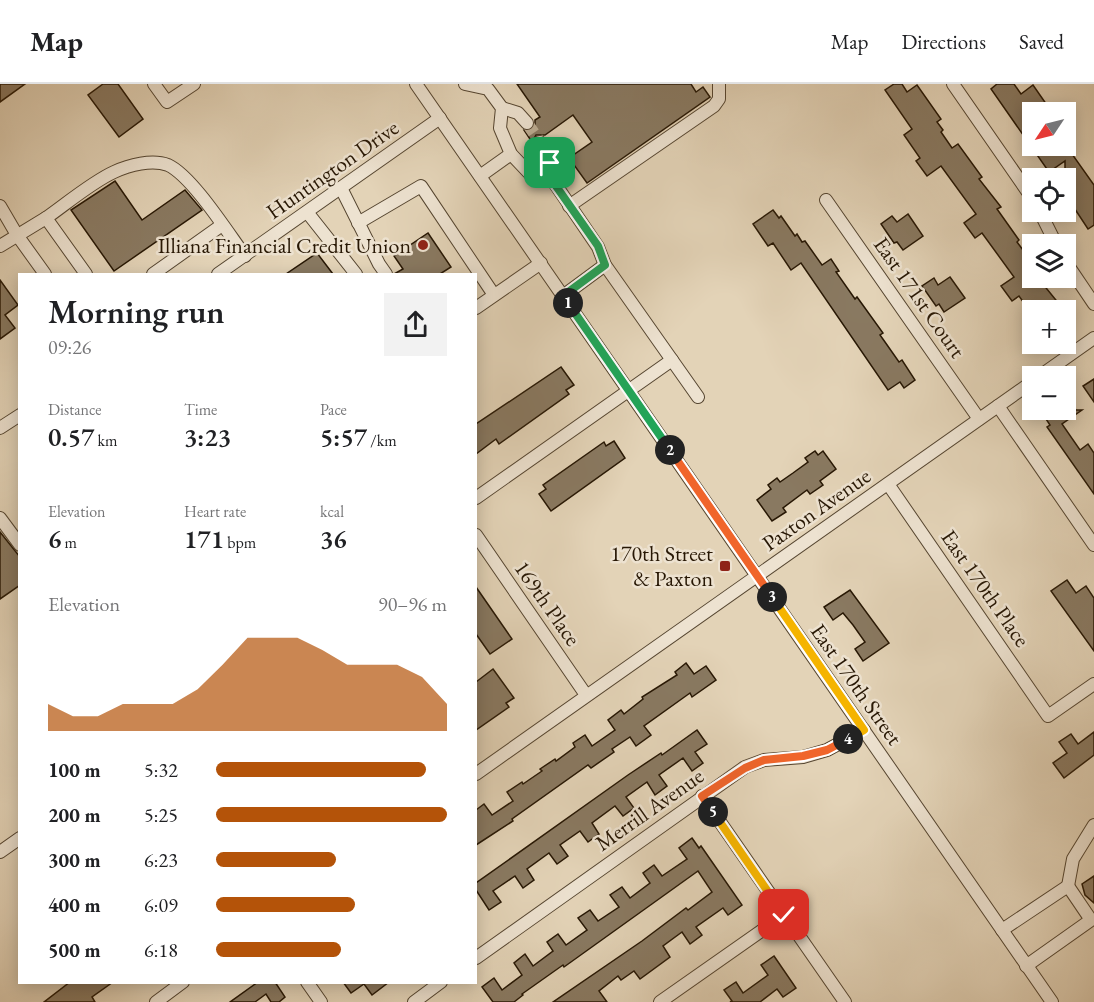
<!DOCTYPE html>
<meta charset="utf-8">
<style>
body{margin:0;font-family:"EB Garamond",serif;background:#f2f2f2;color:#202124;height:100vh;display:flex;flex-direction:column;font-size:22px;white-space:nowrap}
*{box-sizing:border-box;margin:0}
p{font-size:20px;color:#757577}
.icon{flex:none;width:33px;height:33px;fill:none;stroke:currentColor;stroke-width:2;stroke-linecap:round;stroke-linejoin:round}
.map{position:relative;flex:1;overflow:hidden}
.side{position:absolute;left:18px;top:189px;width:459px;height:711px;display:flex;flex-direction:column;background:#fff;border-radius:0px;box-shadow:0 3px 15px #0003}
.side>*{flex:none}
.needle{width:39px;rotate:235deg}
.fabs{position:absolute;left:1022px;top:18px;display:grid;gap:12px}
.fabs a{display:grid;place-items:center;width:54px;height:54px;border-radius:0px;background:#fff;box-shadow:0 3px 15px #0003;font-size:30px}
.pin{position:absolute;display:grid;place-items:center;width:51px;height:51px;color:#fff;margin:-26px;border-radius:12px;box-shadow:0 3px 9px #0006}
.km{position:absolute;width:30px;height:30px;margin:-15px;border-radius:50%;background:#222;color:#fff;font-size:16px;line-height:30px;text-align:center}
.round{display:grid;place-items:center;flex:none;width:63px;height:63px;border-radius:0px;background:#f2f2f2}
.headline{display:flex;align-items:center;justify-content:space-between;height:102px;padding:0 30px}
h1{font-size:33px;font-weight:600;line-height:45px}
.stats{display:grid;grid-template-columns:repeat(3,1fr);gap:9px;height:102px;padding:6px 30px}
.stats div{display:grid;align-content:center}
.stats b{font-size:26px;font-weight:600}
.stats small{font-size:16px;font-weight:400}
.stats p{font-size:16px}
.chart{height:168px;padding:12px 30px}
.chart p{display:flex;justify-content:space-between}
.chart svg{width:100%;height:108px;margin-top:6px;fill:#b45309;opacity:.7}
ul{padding:0 30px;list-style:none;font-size:20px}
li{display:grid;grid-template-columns:96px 72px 1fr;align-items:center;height:45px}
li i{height:15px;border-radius:8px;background:#b45309}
header{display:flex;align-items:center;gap:36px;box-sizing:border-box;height:84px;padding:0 30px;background:#fff;border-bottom:2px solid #e0e0e0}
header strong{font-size:28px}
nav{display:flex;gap:33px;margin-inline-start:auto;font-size:21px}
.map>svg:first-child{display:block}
</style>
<header>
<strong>Map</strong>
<nav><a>Map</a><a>Directions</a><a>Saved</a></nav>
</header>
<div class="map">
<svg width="1094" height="918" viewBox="0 0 1094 918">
<rect width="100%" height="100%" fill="#e3d3b7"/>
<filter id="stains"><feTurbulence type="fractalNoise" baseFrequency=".00333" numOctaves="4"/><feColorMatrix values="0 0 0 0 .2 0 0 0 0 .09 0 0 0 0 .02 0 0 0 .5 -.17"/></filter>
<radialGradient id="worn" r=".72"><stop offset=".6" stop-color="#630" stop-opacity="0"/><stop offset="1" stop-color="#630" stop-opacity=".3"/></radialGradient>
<g fill="#897961" stroke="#271704" stroke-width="1.5">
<polygon points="0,0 25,0 0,18"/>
<polygon points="103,0 118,0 143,35 119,53 88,11"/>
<polygon points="517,0 691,0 696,8 703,3 710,13 587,99 569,74 592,58 573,31 545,51 536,51 532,58 524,46 532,45 535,41 535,36 540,33"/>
<polygon points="894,0 902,0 907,8 917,1 941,35 937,38 943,46 941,48 952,64 958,60 982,93 979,95 1001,123 997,125 1019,156 1017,158 1032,178 1032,194 1038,194 1064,226 1029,226 1019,212 1012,217 1001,202 1014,193 982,149 975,154 964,139 976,130 941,82 927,92 916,77 920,74 904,51 912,45 885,6"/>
<polygon points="997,0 1014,0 1021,10 1033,1 1049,24 1042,28 1032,28 1032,62 1065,62 1065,60 1094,101 1094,141 1088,145 1065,110 1065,77 1049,88 991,5"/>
<polygon points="115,97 142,136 185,106 202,126 114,187 71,126"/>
<polygon points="773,126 779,134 781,132 795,152 797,150 802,158 805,157 822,181 831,175 839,187 836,188 855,215 857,213 883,249 880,251 885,258 899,278 902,276 915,296 904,304 900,298 888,306 801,179 791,186 773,159 768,162 753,140"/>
<polygon points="908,130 923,152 903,166 897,158 894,159 881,140 892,132 897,138"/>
<polygon points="428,149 451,183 440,190 394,190 403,185 394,172"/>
<polygon points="317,169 333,190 286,190"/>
<polygon points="950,193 965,214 944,228 939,220 936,222 922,202 934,194 938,201"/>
<polygon points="0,196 18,221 5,231 15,244 0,255"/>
<polygon points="561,283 574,301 566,306 569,310 499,360 496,355 476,370 476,340"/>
<polygon points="1094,295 1094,318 1083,302"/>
<polygon points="1065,310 1076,326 1082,326 1062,340 1080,366 1088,360 1094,369 1094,410 1047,343 1050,341 1044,332 1052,326 1065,326"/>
<polygon points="614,357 625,374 551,427 539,410 546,405 543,401 604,358 606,362"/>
<polygon points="815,367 818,371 823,367 836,385 820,397 823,401 810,410 807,406 783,424 786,428 772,437 757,416 771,405 768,401 777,394 780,398 793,389 808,378 805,374"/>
<polygon points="0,448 20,473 20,501 0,515"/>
<polygon points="1067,496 1076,509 1086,502 1094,514 1094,567 1051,507"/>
<polygon points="476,503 512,555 490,570 476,550"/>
<polygon points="850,506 889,559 863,577 855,565 865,558 853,541 843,529 833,536 824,523"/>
<polygon points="686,579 694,590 706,582 716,596 692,613 690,609 644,642 651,651 636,662 630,653 612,665 614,668 591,684 588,681 512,735 513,737 476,761 476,726 484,720 492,731 513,717 507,708 522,698 523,700 542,687 540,685 555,675 556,677 575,663 573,659 585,651 592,662 615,646 608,636 621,626 624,630 643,615 642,613 677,591 675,588"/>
<polygon points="493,585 514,614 506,619 509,623 476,646 476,598"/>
<polygon points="697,646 707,660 695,668 703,679 692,687 683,674 659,691 667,702 655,711 647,698 626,713 634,724 623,732 615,722 592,739 599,750 588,758 580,747 560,761 568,772 557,780 549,769 527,785 534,796 523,804 515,792 493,807 501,818 489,826 476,806 476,799 628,691 661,669 662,671"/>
<polygon points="1094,648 1094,671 1064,694 1053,679 1067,669 1059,658 1071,650 1078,660"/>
<polygon points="692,754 699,764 701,762 742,821 728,831 723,824 696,843 702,851 690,860 682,848 663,862 670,873 640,895 634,887 621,896 618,892 599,907 607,918 553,918 642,857 686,824 688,826 712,808 698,787 564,883 563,881 522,910 523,911 514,918 493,918 482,903 494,894 502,906 522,891 514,879 525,870 533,882 553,867 547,858 558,850 566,861 587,846 578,834 590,826 598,837 619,823 610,811 622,803 630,814 650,799 643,789 654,781 662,792 687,775 679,764"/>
<polygon points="1094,792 1094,819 1085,811 1082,800"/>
<polygon points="774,872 796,904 783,913 777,905 760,918 730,918 732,917 724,906 736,898 743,909 768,891 761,881"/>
<polygon points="70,898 113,898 92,913 95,918 44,918"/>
<polygon points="258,898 275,898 285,913 279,918 271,918 266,910 255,918 230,918"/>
<polygon points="343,898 389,898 372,911 364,900 351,909"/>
</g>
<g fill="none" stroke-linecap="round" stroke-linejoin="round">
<polyline stroke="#bdad93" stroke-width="12" stroke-dasharray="12 6" stroke-linecap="butt" points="527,39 540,58"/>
<defs>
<g id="minor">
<polyline points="154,0 167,18 194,0"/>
<polyline points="416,0 1052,918"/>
<polyline points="465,0 488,5 502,24 500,44 511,70 530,90 549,91 598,163 605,181 698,313"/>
<polyline points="953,0 1032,114"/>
<polyline points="502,24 518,29 527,39"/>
<polyline points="540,58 550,79 549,91"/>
<polyline points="480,92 511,70"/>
<polyline points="341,104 379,180 386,190"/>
<polyline points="826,116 979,335"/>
<polyline points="0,122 17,151 45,190"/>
<polyline points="569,122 714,22 719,15 719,0"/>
<polyline points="307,128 356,190"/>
<polyline points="1040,128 1056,160"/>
<polyline points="358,139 421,102 494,211"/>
<polyline points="0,162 46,134"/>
<polyline points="1065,177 1094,220"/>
<path d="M86,190L46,134C66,120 92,98 114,88C129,81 152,75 168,81C192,92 228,149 245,172"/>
<polyline points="153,190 222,141"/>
<polyline points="218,190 440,34"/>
<polyline points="563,212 605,181"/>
<polyline points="476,224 541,179"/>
<polyline points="1040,292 1094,254"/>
<polyline points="998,322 1094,461"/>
<polyline points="0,344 20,331"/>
<polyline points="888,400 1048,632 1094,600"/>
<polyline points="476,414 672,276"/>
<polyline points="0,434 20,461"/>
<polyline points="476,451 586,611"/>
<polyline points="476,690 1032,298"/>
<polyline points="702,712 845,918"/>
<polyline points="0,768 20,754"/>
<polyline points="1068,802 1073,775 1094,741"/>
<polyline points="1002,846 1068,802 1091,836 1026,882"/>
<polyline points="476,874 745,683 764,676 803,673 827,666 864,646"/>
<polyline points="307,898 321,918"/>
<polyline points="156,918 183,898"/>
<polyline points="414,918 441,898"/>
<polyline points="660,918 784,831"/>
</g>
</defs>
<use href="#minor" stroke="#564631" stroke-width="14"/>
<use href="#minor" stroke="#ede2d0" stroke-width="12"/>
</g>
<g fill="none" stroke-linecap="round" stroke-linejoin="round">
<defs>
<polyline id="split-1" points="550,79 549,92 598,162 605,181 563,212 568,219"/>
<polyline id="split-2" points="568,219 670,366"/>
<polyline id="split-3" points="670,366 772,513"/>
<polyline id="split-4" points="772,513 864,646 848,655"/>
<polyline id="split-5" points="713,728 702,712 745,684 764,676 803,672 827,666 848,655"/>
<polyline id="split-6" points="713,728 784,831"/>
</defs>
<use href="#split-1" stroke="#fff" stroke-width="12"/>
<use href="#split-2" stroke="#fff" stroke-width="12"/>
<use href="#split-3" stroke="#fff" stroke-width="12"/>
<use href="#split-4" stroke="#fff" stroke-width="12"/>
<use href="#split-5" stroke="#fff" stroke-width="12"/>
<use href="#split-6" stroke="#fff" stroke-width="12"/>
<use href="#split-1" stroke="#22a559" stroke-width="8"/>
<use href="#split-2" stroke="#22a559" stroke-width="8"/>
<use href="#split-3" stroke="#f0652b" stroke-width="8"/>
<use href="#split-4" stroke="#f5b400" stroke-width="8"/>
<use href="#split-5" stroke="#f0652b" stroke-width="8"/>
<use href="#split-6" stroke="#f5b400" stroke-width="8"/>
</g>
<g fill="#8f2418" stroke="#ede2d0" stroke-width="2">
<circle cx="423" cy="161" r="6"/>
<rect x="719" y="476" width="12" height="12" rx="3"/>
</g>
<g text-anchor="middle" stroke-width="5" stroke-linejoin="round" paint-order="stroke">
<g font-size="22" fill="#271704" stroke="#ede2d0">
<text transform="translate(332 85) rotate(-35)" y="8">Huntington Drive</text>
<text transform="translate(920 213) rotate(55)" y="8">East 171st Court</text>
<text transform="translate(816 425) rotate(-35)" y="8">Paxton Avenue</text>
<text transform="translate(986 504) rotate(55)" y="8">East 170th Place</text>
<text transform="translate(548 519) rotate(55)" y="8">169th Place</text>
<text transform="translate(857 600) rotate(55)" y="8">East 170th Street</text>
<text transform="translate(649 725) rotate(-35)" y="8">Merrill Avenue</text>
</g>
<g font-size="22" fill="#271704" stroke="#ede2d0" text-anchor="end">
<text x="411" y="169">Illiana Financial Credit Union</text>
<text x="713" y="477">170th Street<tspan x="713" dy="25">&amp; Paxton</tspan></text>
</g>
</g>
<rect width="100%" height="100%" filter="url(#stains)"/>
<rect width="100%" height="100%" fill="url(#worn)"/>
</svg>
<div class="fabs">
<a><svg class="needle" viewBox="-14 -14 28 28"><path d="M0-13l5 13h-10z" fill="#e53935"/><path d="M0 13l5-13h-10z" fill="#757577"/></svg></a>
<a><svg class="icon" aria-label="locate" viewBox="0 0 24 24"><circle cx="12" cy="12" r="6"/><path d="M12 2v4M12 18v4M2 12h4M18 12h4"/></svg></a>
<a><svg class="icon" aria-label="layers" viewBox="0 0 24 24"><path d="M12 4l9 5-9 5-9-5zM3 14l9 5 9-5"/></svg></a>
<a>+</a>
<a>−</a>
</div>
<div class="pin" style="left:550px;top:79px;background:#1e9e55"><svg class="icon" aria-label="arrive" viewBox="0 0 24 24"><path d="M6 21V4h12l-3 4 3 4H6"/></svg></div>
<div class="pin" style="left:784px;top:831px;background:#d93025"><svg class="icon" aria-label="check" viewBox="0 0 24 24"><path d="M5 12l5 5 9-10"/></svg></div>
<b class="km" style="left:568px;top:219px">1</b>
<b class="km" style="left:670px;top:366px">2</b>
<b class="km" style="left:772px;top:513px">3</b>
<b class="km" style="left:848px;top:655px">4</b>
<b class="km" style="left:713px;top:728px">5</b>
<section class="side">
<div class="headline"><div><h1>Morning run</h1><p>09:26</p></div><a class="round"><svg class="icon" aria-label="share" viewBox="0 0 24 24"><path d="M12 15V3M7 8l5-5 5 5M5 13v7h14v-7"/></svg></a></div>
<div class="stats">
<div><p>Distance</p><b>0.57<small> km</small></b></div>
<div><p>Time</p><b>3:23</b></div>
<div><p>Pace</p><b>5:57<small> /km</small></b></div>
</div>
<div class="stats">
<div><p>Elevation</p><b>6<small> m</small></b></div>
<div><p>Heart rate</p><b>171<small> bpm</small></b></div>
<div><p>kcal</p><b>36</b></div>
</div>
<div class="chart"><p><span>Elevation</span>90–96 m</p>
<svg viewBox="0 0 160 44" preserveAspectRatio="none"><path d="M0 44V33L10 38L20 38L30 33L40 33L50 33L60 27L70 17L80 6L90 6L100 6L110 11L120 17L130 17L140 17L150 22L160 33V44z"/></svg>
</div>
<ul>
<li><b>100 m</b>5:32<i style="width:91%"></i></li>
<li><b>200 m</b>5:25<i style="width:100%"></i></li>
<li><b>300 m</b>6:23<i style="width:52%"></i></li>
<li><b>400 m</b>6:09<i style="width:60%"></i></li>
<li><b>500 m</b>6:18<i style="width:54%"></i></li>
</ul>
</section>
</div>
